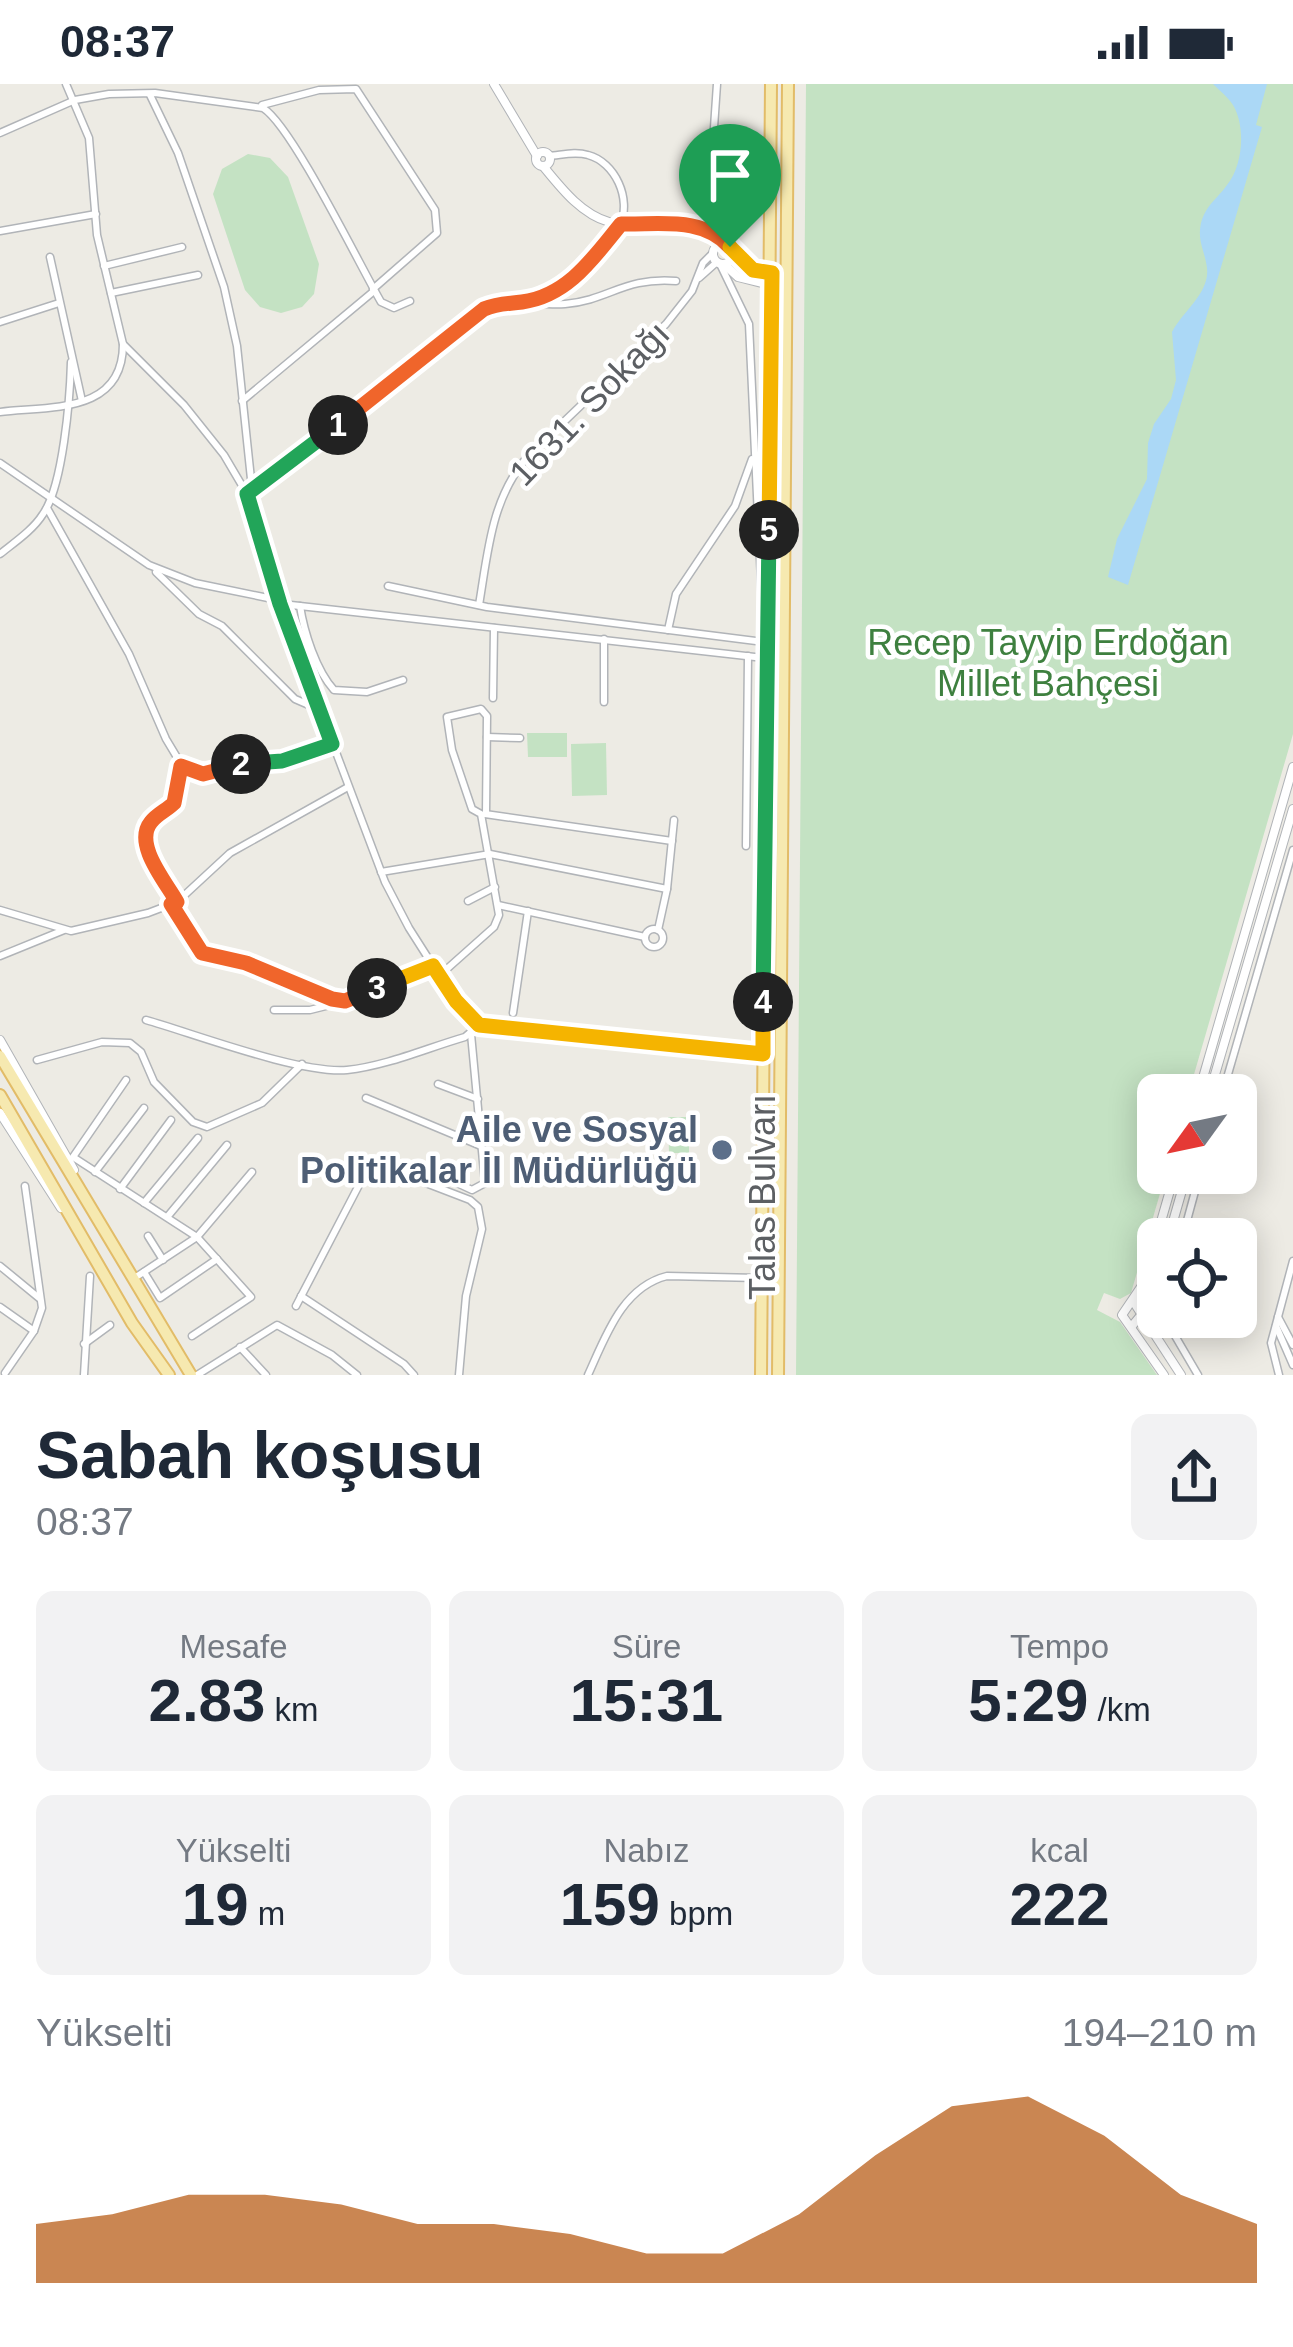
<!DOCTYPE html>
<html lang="tr">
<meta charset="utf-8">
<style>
body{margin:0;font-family:Helvetica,sans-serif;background:#f2f2f3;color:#1f2937;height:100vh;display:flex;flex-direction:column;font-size:45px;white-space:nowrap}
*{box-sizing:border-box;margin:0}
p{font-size:39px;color:#747a83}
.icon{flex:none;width:66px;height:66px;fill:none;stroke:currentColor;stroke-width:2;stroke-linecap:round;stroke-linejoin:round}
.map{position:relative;height:1291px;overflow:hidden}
.drawer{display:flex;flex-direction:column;background:#fff;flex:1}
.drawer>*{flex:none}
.needle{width:78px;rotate:237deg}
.buttons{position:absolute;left:1137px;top:990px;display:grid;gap:24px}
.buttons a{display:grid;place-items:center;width:120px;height:120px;border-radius:18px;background:#fff;box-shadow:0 6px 30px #0003;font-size:60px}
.pin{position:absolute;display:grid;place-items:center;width:102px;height:102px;color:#fff;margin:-123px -51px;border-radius:50% 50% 50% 0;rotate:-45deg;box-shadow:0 0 12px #0007}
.pin .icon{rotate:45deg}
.km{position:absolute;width:60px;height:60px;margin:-30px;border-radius:50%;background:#222;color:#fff;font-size:33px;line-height:60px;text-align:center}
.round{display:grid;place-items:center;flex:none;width:126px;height:126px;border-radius:18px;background:#f2f2f3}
.head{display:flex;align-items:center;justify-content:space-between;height:204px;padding:0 36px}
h1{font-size:66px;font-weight:800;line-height:90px}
.stats{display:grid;grid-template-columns:repeat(3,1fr);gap:18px;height:204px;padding:12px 36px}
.stats div{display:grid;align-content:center;border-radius:18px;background:#f2f2f3;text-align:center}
.stats b{font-size:60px;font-weight:800}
.stats small{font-size:33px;font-weight:400}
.stats p{font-size:33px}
.chart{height:336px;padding:24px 36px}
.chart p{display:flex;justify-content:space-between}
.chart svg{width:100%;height:216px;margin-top:12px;fill:#b45309;opacity:.7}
.status{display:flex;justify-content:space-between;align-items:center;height:84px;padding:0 60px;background:#fff;direction:ltr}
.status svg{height:33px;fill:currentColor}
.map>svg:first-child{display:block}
</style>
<div class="status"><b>08:37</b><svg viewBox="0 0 49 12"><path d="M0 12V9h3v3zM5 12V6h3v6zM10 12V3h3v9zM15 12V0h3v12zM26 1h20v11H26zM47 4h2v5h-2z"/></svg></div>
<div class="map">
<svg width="1293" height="1291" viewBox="0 0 1293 1291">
<rect width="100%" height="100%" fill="#edebe4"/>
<g fill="#c4e2c3">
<polygon points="806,0 1293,0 1293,650 1188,1011 1158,1011 1158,1089 1166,1089 1131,1209 1120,1215 1104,1209 1097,1226 1120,1238 1157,1291 796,1291"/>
<polygon points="248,70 270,74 288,93 319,180 314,210 302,223 281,229 260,223 245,206 213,110 222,85"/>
<polygon points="527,649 567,649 567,673 528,673"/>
<polygon points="606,659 607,711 572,712 571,660"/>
<polygon points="668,1033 689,1033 689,1069 669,1069"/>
</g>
<path fill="#abd8f6" d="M1213,0H1267L1256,41L1262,43L1128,501L1108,493L1117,455L1147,395L1148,359L1154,340L1171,315L1176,296L1172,248C1182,228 1210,209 1207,184C1205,167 1197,158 1201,139C1206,121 1217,115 1227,101C1243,81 1246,43 1233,21C1228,13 1219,6 1213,0Z"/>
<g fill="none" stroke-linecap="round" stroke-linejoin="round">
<defs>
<g id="minor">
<polyline points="150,11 178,69 224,203 237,262 251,395 248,407"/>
<polyline points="262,21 319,6 356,5 435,126 437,149 373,205"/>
<path d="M0,49L75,16L109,10L155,9L263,24C292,42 359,180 381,218L394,224L410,217"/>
<polyline points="707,145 717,0"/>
<polyline points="0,147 96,130"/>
<polyline points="50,173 82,317"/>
<polyline points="720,180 749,240 762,519"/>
<polyline points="104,182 182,163"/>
<polyline points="699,194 717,178"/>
<polyline points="111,209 198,191"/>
<path d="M524,217C562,205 602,179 620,141C632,115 615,78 588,71C575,67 562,71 549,72"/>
<polyline points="0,238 59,219"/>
<polyline points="123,260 184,321 224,371 247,410 280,520 385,798 409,844 451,910 479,941 762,970"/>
<polyline points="242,317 374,207"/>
<path d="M0,328C51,322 123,330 123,260L97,151L89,54L66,0"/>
<polyline points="0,379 149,481 195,499 278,516"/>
<path d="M247,410L489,222C515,214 539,222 565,220C610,216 623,193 676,197"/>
<path d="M47,424L129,570L166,655L184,685C206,696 225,682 248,679C279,674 303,673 332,660"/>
<path d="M0,470C15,458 33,446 43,430C63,402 70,314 71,278"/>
<polyline points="156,488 199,530 222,542 295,615 318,625"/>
<polyline points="388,502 487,523 764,558"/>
<polyline points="282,520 764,574"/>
<path d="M479,521C488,468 491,416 527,373L666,240L692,207L703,179L713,169"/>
<path d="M300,522C304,548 316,586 334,606L367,608L403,596"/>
<polyline points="668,546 676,510 735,422 752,375"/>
<polyline points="604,555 604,618"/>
<polyline points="493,614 494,544"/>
<polyline points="487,653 520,654"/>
<polyline points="485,730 672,757"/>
<polyline points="746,762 748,572"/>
<polyline points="381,788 490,770 667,805"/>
<polyline points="468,817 495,803"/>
<polyline points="177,818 149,767 145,752 149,739 175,716 181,682"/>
<polyline points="171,820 202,869 246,879 333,915 345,917 433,882"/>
<polyline points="498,821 645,853"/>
<polyline points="0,826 71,847 148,829 177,818 230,769 348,703"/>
<circle cx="654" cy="854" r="9"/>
<polyline points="658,846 667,805 674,736"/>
<polyline points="0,872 64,846"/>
<polyline points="439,892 494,843 499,831 481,730 472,725 452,666 447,633 481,625 487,632 486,730"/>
<polyline points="274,926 310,926 342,918"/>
<polyline points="513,929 528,827"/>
<path d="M146,936C195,950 300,990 347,986C386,982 427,964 465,953L479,941"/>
<polyline points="37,976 102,958 130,959 141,968 154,998 193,1038 207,1043 262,1019 302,980"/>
<polyline points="126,996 73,1073 197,1153 251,1213 192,1252"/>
<polyline points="438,1000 478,1015"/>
<polyline points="1222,1011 1293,766"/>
<polyline points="366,1014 481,1062"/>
<polyline points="95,1088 144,1024"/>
<polyline points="442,1092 472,1106 485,1099 471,950"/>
<polyline points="120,1105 171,1036"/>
<polyline points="144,1119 198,1054"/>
<polyline points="168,1132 227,1061"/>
<polyline points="148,1152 163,1176"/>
<polyline points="1182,1155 1200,1089"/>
<polyline points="0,1182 39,1214"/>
<polyline points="144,1188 160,1214 217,1175"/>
<polyline points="133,1195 197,1153 252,1088"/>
<polyline points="301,1212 404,1280 414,1291"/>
<polyline points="296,1222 371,1078 470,1116 478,1123 482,1145 466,1212 459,1291"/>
<polyline points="0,1223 34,1247"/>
<polyline points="1164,1233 1198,1291"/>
<polyline points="1278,1233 1293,1261"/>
<polyline points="1276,1242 1293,1281"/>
<polyline points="84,1260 110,1241"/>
<polyline points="240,1263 266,1291"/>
<polyline points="5,1289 34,1247 42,1224 25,1102"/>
<polyline points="84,1291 90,1192"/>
<polyline points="197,1291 277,1241 332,1271 357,1291"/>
<path d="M588,1291C605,1254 622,1203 667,1192L759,1194"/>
<polyline points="1279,1291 1271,1259 1293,1177"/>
</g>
<g id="tertiary">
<polyline points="494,0 537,72"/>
<circle cx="543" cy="75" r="7"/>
<path d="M543,82C561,104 581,130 609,138C647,149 701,125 727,161"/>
<circle cx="723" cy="170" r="10"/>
<polyline points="733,168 753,186 771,189"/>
<polyline points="724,180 738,193 770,201"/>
<polyline points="0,956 74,1086"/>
<polyline points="1198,1011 1293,683"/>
<polyline points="1209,1011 1293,725"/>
<polyline points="0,1029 61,1124"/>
<polyline points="1168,1155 1187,1089"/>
<polyline points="1133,1217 1181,1291"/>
<polyline points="1132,1242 1142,1230 1158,1190"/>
<polyline points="1164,1291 1122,1231 1143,1200 1175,1089"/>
</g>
<g id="primary">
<polyline points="0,972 191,1291"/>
<polyline points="0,1011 132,1239 169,1291"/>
<polyline points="761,1291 771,0"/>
<polyline points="778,1291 788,0"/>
</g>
</defs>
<use href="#minor" stroke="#b1b4b8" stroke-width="9"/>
<use href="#tertiary" stroke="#b1b4b8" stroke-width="10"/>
<use href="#primary" stroke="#e2bc68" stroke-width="14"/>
<use href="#minor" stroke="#fff" stroke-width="6"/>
<use href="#tertiary" stroke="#fff" stroke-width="8"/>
<use href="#primary" stroke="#f6e9b0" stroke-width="10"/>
</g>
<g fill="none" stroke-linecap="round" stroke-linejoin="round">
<defs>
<path id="split-1" d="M338,341L484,225C498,219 508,220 522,218C568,212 594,173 621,140C660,141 703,132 730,163"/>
<polyline id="split-2" points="241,680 282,677 332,660 280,520 247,410 338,341"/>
<path id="split-3" d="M241,680L203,690L181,682L174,719C167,726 157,730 151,738C133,760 166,798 177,818L171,820L202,869L246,879L332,915L345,917L377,904"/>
<polyline id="split-4" points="377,904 433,882 456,917 479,941 763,970 763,918"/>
<polyline id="split-5" points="763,918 769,446"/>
<polyline id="split-6" points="730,163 753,186 772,189 769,446"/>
</defs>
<use href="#split-1" stroke="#fff" stroke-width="24"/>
<use href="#split-2" stroke="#fff" stroke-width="24"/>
<use href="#split-3" stroke="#fff" stroke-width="24"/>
<use href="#split-4" stroke="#fff" stroke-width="24"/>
<use href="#split-5" stroke="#fff" stroke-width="24"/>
<use href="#split-6" stroke="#fff" stroke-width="24"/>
<use href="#split-1" stroke="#f0652b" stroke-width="15"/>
<use href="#split-2" stroke="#22a559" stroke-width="15"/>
<use href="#split-3" stroke="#f0652b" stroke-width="15"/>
<use href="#split-4" stroke="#f5b400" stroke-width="15"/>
<use href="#split-5" stroke="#22a559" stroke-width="15"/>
<use href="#split-6" stroke="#f5b400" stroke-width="15"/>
</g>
<circle fill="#5c6f8a" stroke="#fff" stroke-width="4.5" cx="722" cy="1066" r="12"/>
<g text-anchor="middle" stroke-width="9" stroke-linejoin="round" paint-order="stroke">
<g font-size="36" fill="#5c5f63" stroke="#fff">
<text transform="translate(589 319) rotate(-46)" y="13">1631. Sokağı</text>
<text transform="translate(762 1113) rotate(-90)" y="13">Talas Bulvarı</text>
</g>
<g font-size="36" fill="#3e803f" stroke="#fff">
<text x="1048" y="571">Recep Tayyip Erdoğan<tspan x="1048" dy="41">Millet Bahçesi</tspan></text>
</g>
<g font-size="36" font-weight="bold" fill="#4e5e75" stroke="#fff" text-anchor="end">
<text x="698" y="1058">Aile ve Sosyal<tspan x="698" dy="41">Politikalar İl Müdürlüğü</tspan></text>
</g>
</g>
</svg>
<div class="buttons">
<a><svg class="needle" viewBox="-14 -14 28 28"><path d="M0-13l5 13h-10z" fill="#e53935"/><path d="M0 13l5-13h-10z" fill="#747a83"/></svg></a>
<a><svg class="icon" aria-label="locate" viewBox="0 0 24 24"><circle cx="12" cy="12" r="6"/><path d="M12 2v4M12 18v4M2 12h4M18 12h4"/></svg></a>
</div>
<div class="pin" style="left:730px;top:163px;background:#1e9e55"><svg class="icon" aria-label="arrive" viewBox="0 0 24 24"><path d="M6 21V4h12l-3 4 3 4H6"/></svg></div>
<b class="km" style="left:338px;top:341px">1</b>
<b class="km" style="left:241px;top:680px">2</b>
<b class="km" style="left:377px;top:904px">3</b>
<b class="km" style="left:763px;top:918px">4</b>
<b class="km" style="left:769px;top:446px">5</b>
</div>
<section class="drawer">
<div class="head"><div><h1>Sabah koşusu</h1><p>08:37</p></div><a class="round"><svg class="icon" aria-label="share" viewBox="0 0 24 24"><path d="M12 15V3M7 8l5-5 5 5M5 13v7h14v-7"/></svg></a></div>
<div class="stats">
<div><p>Mesafe</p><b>2.83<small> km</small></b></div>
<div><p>Süre</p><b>15:31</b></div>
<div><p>Tempo</p><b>5:29<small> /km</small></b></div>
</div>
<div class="stats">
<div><p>Yükselti</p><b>19<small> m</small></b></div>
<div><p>Nabız</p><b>159<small> bpm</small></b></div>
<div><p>kcal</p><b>222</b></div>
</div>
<div class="chart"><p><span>Yükselti</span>194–210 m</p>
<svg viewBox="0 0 160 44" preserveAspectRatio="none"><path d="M0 44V32L10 30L20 26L30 26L40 28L50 32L60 32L70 34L80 38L90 38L100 30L110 18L120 8L130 6L140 14L150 26L160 32V44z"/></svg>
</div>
</section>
